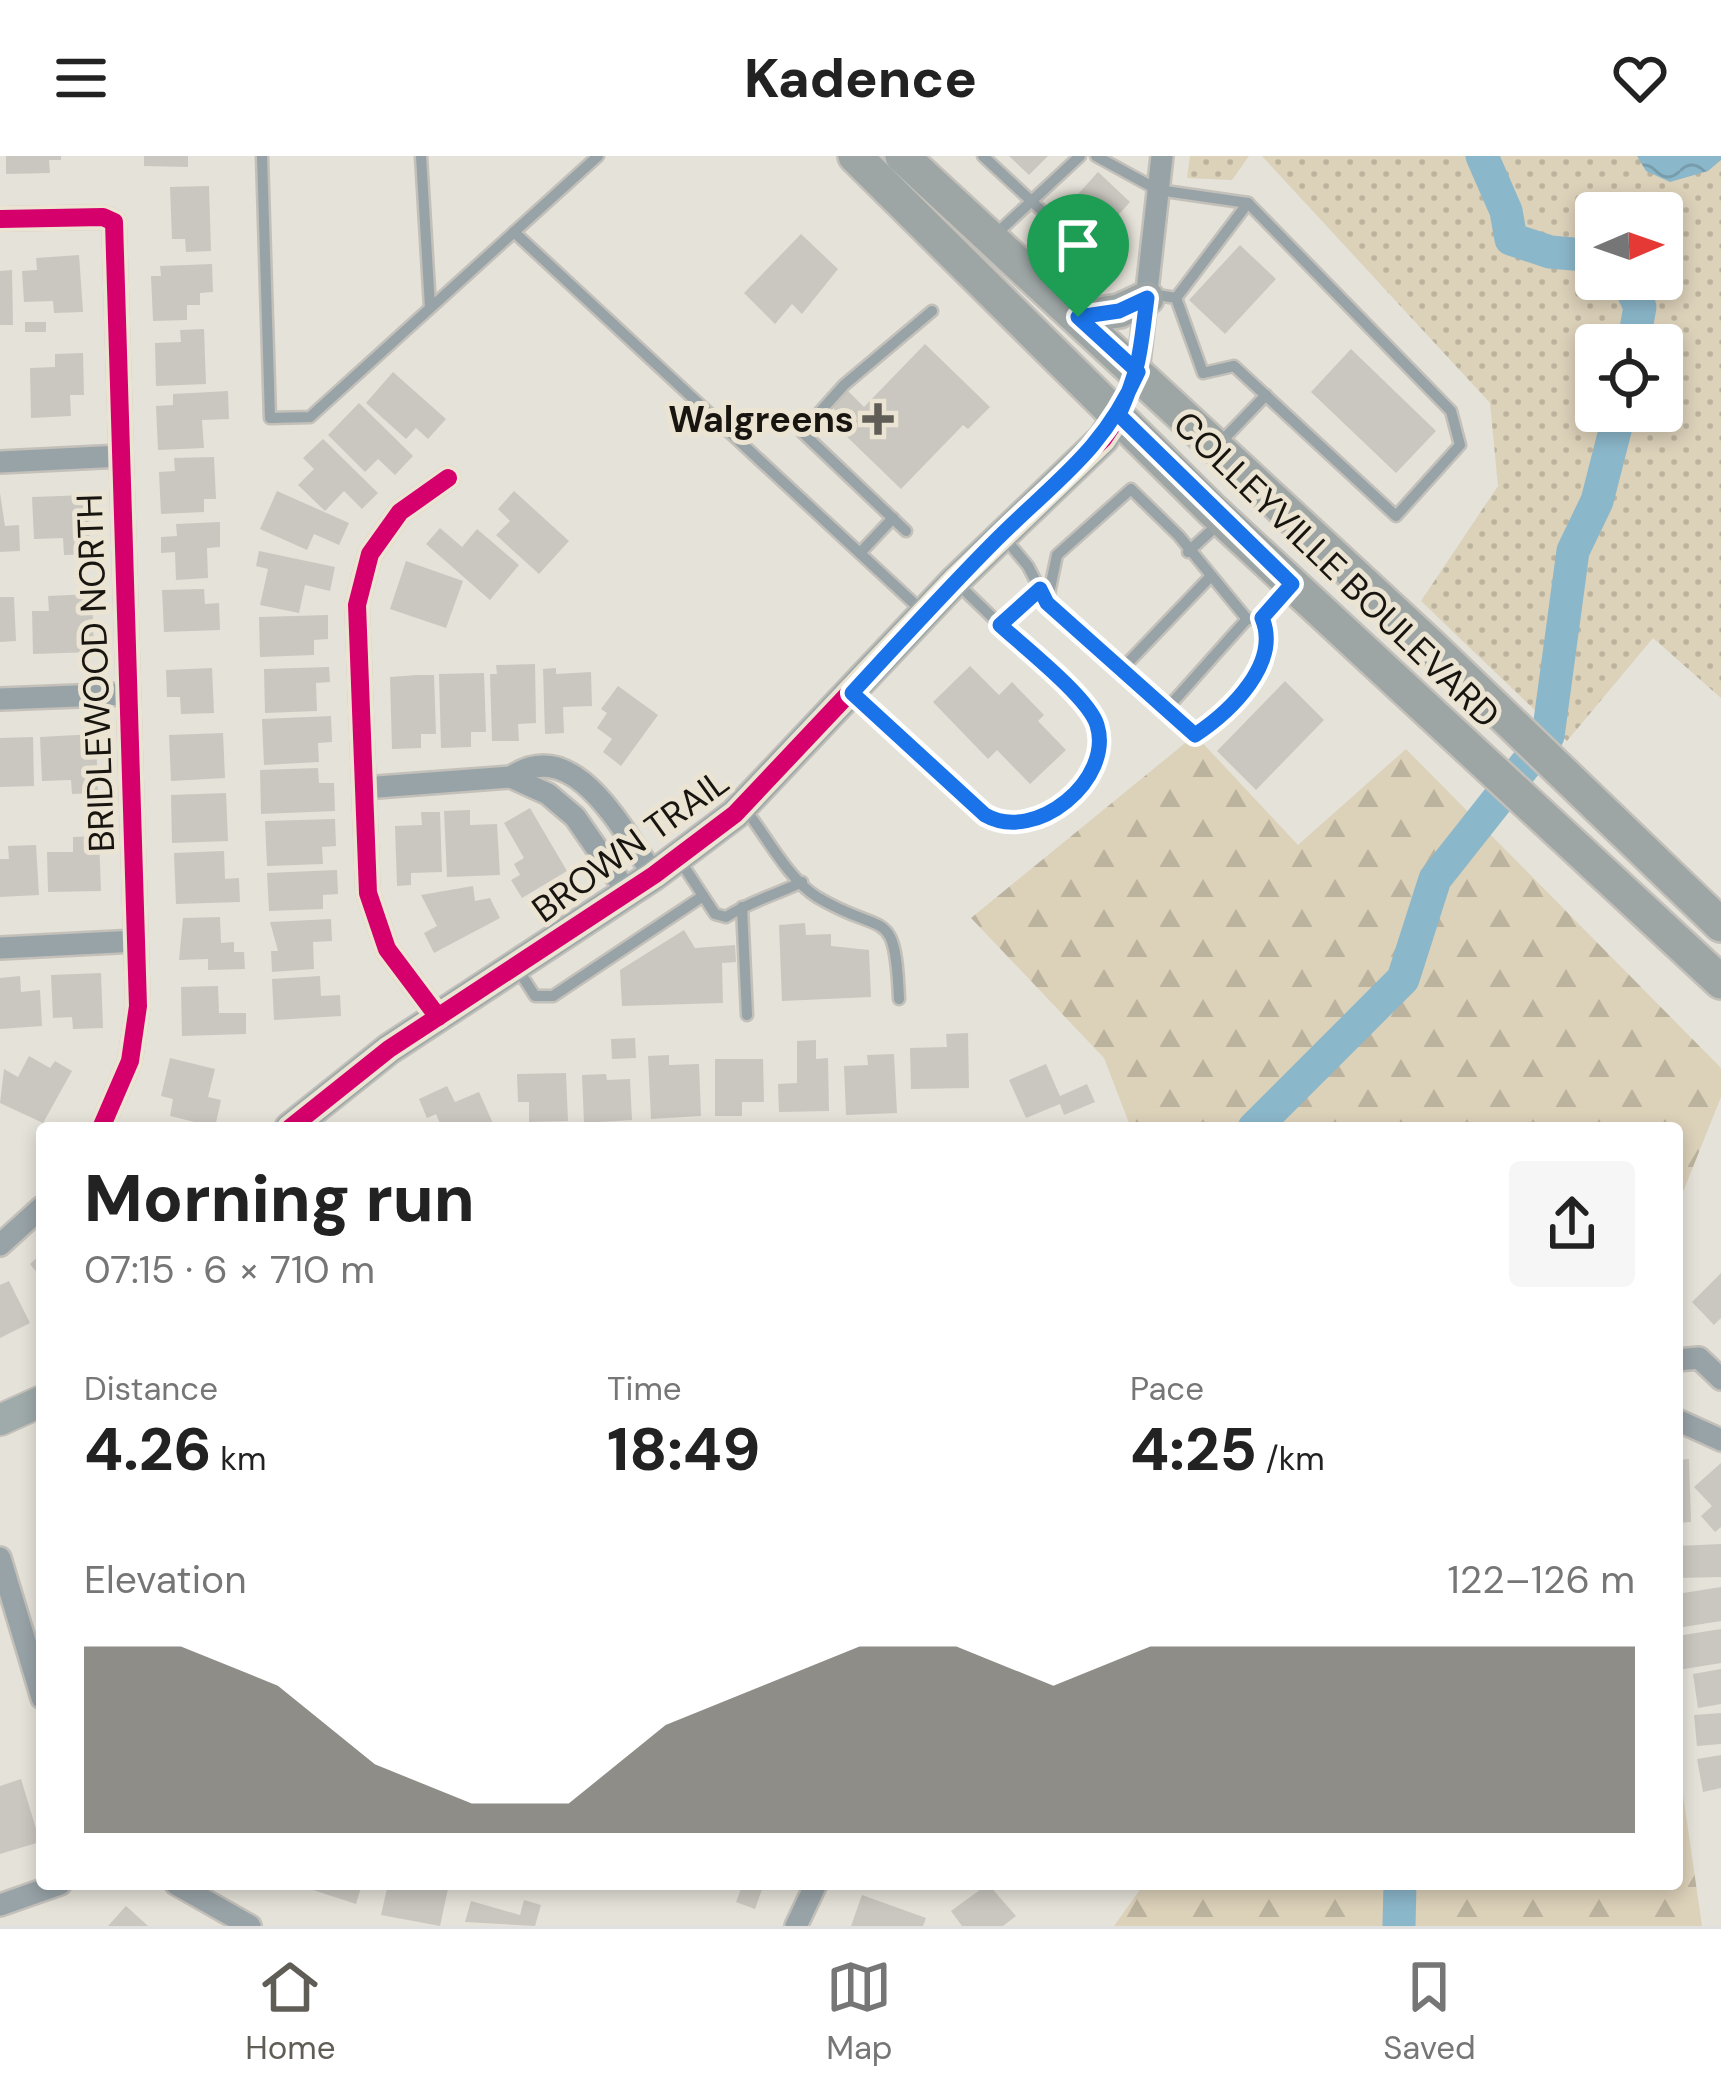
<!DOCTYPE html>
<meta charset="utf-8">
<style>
body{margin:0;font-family:"DM Sans",sans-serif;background:#f6f6f6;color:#222;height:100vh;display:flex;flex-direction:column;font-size:45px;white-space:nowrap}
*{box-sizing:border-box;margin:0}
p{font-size:39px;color:#767676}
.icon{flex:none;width:66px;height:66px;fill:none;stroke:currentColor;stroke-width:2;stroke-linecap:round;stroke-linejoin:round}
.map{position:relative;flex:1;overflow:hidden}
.details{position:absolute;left:36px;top:966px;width:1647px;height:768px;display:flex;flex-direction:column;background:#fff;border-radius:12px;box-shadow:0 6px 18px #0003}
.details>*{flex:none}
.needle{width:78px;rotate:88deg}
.controls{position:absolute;left:1575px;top:36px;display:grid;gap:24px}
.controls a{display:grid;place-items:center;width:108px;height:108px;border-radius:12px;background:#fff;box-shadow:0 6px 18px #0003;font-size:60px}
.pin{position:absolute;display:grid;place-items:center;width:102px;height:102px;color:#fff;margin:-123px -51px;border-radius:50% 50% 50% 0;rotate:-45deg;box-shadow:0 0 12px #0007}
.pin .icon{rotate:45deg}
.round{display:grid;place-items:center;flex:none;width:126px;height:126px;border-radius:12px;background:#f6f6f6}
.head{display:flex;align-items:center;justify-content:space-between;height:204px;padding:0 48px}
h1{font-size:66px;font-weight:800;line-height:90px}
.metrics{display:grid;grid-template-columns:repeat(3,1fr);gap:18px;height:204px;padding:12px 48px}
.metrics div{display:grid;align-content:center}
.metrics b{font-size:60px;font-weight:800}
.metrics small{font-size:33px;font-weight:400}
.metrics p{font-size:33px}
.chart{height:336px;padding:24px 48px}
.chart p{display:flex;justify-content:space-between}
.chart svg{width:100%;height:216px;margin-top:12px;fill:#605d56;opacity:.7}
header{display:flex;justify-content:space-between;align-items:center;height:156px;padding:0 48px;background:#fff;font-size:54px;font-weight:800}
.dock{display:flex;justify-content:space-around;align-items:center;height:168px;border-top:3px solid #e0e0e0;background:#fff;font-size:33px;color:#767676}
.dock a{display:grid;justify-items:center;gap:6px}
.dock .on{color:#605d56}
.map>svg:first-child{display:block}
</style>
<header><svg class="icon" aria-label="menu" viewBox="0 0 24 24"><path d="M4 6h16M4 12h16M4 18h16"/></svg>Kadence<svg class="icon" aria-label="heart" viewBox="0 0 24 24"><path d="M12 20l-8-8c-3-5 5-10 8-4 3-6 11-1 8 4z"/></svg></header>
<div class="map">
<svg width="1721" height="1770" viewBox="0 0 1721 1770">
<defs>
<pattern id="forest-firs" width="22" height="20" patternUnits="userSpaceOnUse" patternTransform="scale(3)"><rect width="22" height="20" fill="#dcd1b9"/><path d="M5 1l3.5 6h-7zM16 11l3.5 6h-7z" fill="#bcb39e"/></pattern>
<pattern id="park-dots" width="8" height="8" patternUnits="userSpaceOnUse" patternTransform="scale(3)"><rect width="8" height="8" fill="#dcd1b9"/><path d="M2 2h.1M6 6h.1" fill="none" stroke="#bcb39e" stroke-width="1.8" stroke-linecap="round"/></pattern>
<pattern id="water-waves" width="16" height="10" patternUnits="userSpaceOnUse" patternTransform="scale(3)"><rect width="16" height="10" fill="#8bb7ca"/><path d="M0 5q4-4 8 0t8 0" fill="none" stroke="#779cac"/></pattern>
</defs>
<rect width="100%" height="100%" fill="#e5e2d9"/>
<g fill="url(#forest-firs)">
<polygon points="1195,579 1298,689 1406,593 1721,912 1721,941 1677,1051 1677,972 1131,972 1104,902 971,762"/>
<polygon points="1677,1597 1702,1770 1114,1770 1144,1728 1677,1728"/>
</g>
<g fill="url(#park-dots)" fill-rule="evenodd">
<polygon points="1190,0 1249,0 1232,24 1187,22"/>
<path d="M1262,0H1721V542L1653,482L1567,585L1421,445L1498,330L1490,247ZM1596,57H1662V123H1596ZM1596,189H1662V255H1596Z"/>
</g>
<polygon fill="url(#water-waves)" points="1637,0 1721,0 1721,4 1708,15 1670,26 1646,15"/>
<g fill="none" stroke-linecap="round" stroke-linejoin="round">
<g stroke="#8bb7ca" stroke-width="33">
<polyline points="1482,0 1506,55 1511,83 1550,96 1596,100"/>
<polyline points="1627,123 1640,151 1633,189"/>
<polyline points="1254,972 1403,823 1435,723 1548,580 1573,395 1597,345 1620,255"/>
<polyline points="1399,1770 1400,1728"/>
</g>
</g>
<g fill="#cac7c0">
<polygon points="6,0 61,0 61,4 49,4 50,17 6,18"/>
<polygon points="144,0 188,0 188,11 144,10"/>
<polygon points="1009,0 1048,0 1029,19"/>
<polygon points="1098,16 1130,46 1101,78 1069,48"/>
<polygon points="209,30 211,95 186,96 185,83 172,83 170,31"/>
<polygon points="801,78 838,113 802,158 792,148 775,168 744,137"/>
<polygon points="1240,89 1276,123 1225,178 1189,144"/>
<polygon points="79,99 83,156 54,157 53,145 24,146 22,115 37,114 36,102"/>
<polygon points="212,108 213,136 200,137 200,149 187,149 187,164 153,165 151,120 161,120 160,110"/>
<polygon points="12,114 13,169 0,169 0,115"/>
<rect x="25" y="166" width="21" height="10"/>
<polygon points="204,173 206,228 156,230 155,187 181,186 180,174"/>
<polygon points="925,188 990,251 968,273 963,269 901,333 841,275 848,267 832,251 848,235 864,251"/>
<polygon points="1351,193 1436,275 1396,317 1311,236"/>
<polygon points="83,197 84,239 70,239 71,260 31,262 30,212 55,211 55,198"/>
<polygon points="393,216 446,263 428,283 416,272 406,283 366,247"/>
<polygon points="228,235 229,263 202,264 204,292 158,294 156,250 173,249 173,238"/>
<polygon points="359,247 413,300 395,319 378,303 365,316 328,279"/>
<polygon points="323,283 378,337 362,353 344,335 325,355 298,329 314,313 303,302"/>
<polygon points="214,301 216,343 204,343 204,356 161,358 159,316 175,315 174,302"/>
<polygon points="277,335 349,367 339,389 314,378 307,394 260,373"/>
<polygon points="514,335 569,385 539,418 496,379 510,365 498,353"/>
<polygon points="0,337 5,370 19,369 20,395 0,396"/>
<polygon points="88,339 90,398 64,399 63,382 34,383 32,341"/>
<polygon points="220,366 220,391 207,392 208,422 176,424 175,396 161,397 161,381 177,380 176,368"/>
<polygon points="440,372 462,391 477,373 519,409 490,444 426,388"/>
<polygon points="259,395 335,411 330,435 305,429 299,457 260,449 268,413 256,410"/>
<polygon points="406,405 463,425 446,472 390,453"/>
<polygon points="204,433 205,448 219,447 220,474 164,476 162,434"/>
<polygon points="92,438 94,496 33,498 32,455 49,455 48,440"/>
<polygon points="0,441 14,441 16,485 0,486"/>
<polygon points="328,459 328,483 314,484 314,499 260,501 259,461"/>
<polygon points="535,508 536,567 518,568 519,585 492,585 490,518 497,518 496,509"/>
<polygon points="970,510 999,539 1012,526 1044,559 1038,565 1066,594 1030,628 997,594 988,603 933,546"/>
<polygon points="329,511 330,526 316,527 317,555 265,557 264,513"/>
<polygon points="212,512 214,557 181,558 180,541 167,541 166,514"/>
<polygon points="556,512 556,518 591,516 592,550 563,551 564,577 545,578 543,513"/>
<polygon points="484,517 486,576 471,576 471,591 441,592 439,518"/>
<polygon points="417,519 434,519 436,578 421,578 421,592 392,593 390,521"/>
<polygon points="1285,525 1324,564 1256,634 1217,595"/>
<polygon points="618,530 658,559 621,610 603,596 612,583 597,572 607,557 601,553"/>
<polygon points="331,560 332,586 318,587 319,606 264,609 262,563"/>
<polygon points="223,577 225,622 171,625 169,579"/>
<polygon points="96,578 98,637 72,638 71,624 42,625 40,581"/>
<polygon points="33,581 34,630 0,631 0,582"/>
<polygon points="318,612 319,627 334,627 335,655 261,658 260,614"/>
<polygon points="226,637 228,685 172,687 171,639"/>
<polygon points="530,652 567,715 522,742 511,724 520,719 514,708 524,702 504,667"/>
<polygon points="470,654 470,669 497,668 500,719 447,721 444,655"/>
<polygon points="421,656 440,656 442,716 411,717 411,729 397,730 395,670 422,669"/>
<polygon points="335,663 336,690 322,691 323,708 267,710 265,665"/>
<polygon points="99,680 101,735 48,736 47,696 73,696 73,681"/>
<polygon points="36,689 39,739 0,741 0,703 9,703 8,690"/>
<polygon points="224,695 225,723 239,722 240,746 176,748 174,697"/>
<polygon points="337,714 338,738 323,739 323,753 269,755 267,717"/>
<polygon points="473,730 475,745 490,742 500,762 434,797 424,777 437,770 421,739"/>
<polygon points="220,761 221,787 234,786 234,796 244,796 245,813 208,814 208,803 179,804 183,762"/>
<polygon points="331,763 332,785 313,786 314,813 272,816 271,795 278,795 270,766"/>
<polygon points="805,767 806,779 831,778 831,790 869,794 871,841 782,845 779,769"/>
<polygon points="684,774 695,792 735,789 736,806 722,807 723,847 622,850 620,814"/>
<polygon points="101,817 103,872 73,873 72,861 53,862 51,819"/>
<polygon points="20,820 21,836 40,834 42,870 0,873 0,822"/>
<polygon points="320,820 321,840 340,839 341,860 274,864 272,823"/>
<polygon points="218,830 219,857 246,857 246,878 182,880 181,831"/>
<polygon points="968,877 969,932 911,933 910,892 947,891 946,878"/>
<polygon points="635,882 636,902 612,903 611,883"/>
<polygon points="816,884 816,903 828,902 829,955 779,956 778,928 797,927 797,885"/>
<polygon points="894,898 897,957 846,959 844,910 868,909 867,899"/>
<polygon points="669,899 669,909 699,908 701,960 651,963 648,900"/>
<polygon points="29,900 50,912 55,905 72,915 43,967 0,947 4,913 18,921"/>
<polygon points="170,902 215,913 208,941 221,944 215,971 170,960 173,943 161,940"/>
<polygon points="715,903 763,903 764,946 742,946 742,960 715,960"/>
<polygon points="1046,908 1060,940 1087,928 1095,946 1064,959 1060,948 1026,962 1009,924"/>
<polygon points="566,917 568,965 529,966 529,946 518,946 517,918"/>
<polygon points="606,918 607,924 630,923 632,964 584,967 582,919"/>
<polygon points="447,930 455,946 479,936 495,972 442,972 436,958 427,962 419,943"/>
<polygon points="42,1097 42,1123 30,1108"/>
<polygon points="1721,1117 1721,1162 1714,1169 1692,1146"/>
<polygon points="9,1125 30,1167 0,1182 0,1129"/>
<polygon points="1689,1303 1691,1366 1677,1367 1677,1304"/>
<polygon points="1721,1307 1721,1371 1715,1376 1701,1360 1712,1350 1694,1331"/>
<polygon points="1721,1388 1721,1421 1677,1422 1677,1390"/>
<polygon points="1721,1431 1721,1465 1677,1472 1677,1438"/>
<polygon points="1721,1473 1721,1507 1678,1514 1677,1480"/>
<polygon points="1721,1513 1721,1548 1698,1552 1693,1518"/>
<polygon points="1721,1557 1721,1588 1697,1590 1694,1559"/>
<polygon points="1721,1599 1721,1632 1703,1636 1697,1603"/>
<polygon points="21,1623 40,1686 0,1698 0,1630"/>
<polygon points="315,1728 362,1728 356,1748 313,1734"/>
<polygon points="388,1728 449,1728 440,1770 381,1759"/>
<polygon points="743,1728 764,1728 755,1753 736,1746"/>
<polygon points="988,1728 1016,1760 1003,1770 962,1770 951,1755"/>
<polygon points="862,1739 926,1762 923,1770 851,1770"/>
<polygon points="524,1744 541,1749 535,1770 465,1766 471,1745 520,1759"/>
<polygon points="126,1750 148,1770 108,1770"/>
</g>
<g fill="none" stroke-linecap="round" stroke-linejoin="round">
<defs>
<g id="lane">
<polyline points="262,0 270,262 310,261 598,0"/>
<polyline points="421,0 430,151"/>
<polyline points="983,0 1099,108"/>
<polyline points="1096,0 1158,34 1248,47 1451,255 1460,289 1396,360 1234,210 1203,217 1176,142 1151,138"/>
<polyline points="514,76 920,453"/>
<polyline points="995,79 1080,0"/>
<polyline points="1176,142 1248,47"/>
<polyline points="1218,289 1266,239"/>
<polyline points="906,375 802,276 844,229 932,155"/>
<path d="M1003,380L1028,410L1047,447L1187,577C1203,579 1255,525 1265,508C1274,494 1268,476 1262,462"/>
<polyline points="1188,396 1213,373 1212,363"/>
<polyline points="860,397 893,362"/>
<polyline points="1047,447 1057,399 1131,333 1179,380 1247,463 1262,462 1290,430"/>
<polyline points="1000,469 1040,433"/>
<polyline points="1120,515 1210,421"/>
<path d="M852,537L1001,668C1054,677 1118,610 1091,557L958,428"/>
<polyline points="1164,556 1247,463"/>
<path d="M745,653C765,678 789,724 817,741C885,782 895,747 899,843"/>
<path d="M681,706L715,758L726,761C751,745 775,739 802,726"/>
<polyline points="742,751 747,859"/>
<polyline points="517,812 535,840 553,840 703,740"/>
</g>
<g id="street">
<polyline points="0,63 103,61 114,66 138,850 130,905 101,972"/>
<polyline points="1138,216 1162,0"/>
<polyline points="0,306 121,300"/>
<polyline points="0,543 128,538"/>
<polyline points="511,621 548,638 575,661 627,736"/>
<path d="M364,632L511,621C576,578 622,675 654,719"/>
<polyline points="0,792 136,785"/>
<polyline points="438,861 387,793 368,737 357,449 370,398 400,356 448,322"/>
<polyline points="0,1089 42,1051"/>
<polyline points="1677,1204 1699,1202 1721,1223"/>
<polyline points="1677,1264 1721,1284"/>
<polyline points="0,1402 42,1542"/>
<polyline points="176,1728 250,1770"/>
<polyline points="0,1749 60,1728"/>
<polyline points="796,1770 816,1728"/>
</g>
<g id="secondary">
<polyline points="290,972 389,893 654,719 735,658 955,425 1103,283 1119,259"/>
<polyline points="0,1264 42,1245"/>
</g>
<g id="primary">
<polyline points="855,0 1212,354 1721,826"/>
<polyline points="902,0 1431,490 1721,769"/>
<polyline points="1078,161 1119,155 1147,142"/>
</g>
</defs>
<use href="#lane" stroke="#c3c0ba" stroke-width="15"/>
<use href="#street" stroke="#c3c0ba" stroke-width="26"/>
<use href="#secondary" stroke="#c3c0ba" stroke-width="34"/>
<use href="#primary" stroke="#c3c0ba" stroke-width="38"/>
<use href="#lane" stroke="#98a3a7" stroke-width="10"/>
<use href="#street" stroke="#98a3a7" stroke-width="21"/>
<use href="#secondary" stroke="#9faaaa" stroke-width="30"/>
<use href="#primary" stroke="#9da6a5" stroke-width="33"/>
<defs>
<g id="cycleway">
<polyline points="0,63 103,61 114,66 138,850 130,905 101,972"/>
<polyline points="438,861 387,793 368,737 357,449 370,398 400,356 448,322"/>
<polyline points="290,972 389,893 654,719 735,658 955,425 1103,283 1119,259"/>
</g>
</defs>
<use href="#cycleway" stroke="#ebe4d3" stroke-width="26"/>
<use href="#cycleway" stroke="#d6006c" stroke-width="18"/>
</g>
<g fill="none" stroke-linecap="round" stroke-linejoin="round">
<defs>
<path id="route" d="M1078,161L1138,216C1103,295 1056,324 997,383C947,433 900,485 852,537L985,659C1036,688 1114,623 1097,569C1089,542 1023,490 1000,469L1040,433L1047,447L1195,579C1231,555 1281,507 1262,462L1292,428L1119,259C1141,209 1140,195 1147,142L1119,155L1078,161"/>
</defs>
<use href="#route" stroke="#fff" stroke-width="24"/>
<use href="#route" stroke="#1a73e8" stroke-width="15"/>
</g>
<path fill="#605d56" stroke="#ebe4d3" stroke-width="4.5" d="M872 245h12v12h12v12h-12v12h-12v-12h-12v-12h12z"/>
<g text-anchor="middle" stroke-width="10" stroke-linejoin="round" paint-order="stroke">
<g font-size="36" font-weight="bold" fill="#181510" stroke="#ebe4d3" text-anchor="end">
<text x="854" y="276">Walgreens</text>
</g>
<g font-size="36" fill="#181510" stroke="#ebe4d3">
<text transform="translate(1337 413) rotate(44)" y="13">COLLEYVILLE BOULEVARD</text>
<text transform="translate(95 517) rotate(-92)" y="13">BRIDLEWOOD NORTH</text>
<text transform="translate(630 689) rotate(-36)" y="13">BROWN TRAIL</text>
</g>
</g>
</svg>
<div class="controls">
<a><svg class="needle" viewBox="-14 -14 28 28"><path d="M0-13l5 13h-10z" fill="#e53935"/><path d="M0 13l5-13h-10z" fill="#767676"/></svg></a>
<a><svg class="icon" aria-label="locate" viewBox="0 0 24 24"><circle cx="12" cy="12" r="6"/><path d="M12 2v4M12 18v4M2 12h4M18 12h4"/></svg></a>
</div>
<div class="pin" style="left:1078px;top:161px;background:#1e9e55"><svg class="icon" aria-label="arrive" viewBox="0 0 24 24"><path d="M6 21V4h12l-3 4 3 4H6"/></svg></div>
<section class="details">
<div class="head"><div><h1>Morning run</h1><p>07:15 · 6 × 710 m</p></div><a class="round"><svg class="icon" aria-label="share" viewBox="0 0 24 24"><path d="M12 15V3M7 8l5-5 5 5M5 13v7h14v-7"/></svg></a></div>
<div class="metrics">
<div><p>Distance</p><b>4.26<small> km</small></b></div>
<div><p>Time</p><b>18:49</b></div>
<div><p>Pace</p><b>4:25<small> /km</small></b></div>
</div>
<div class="chart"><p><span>Elevation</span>122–126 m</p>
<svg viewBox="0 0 160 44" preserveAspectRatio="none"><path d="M0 44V6L10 6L20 14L30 30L40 38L50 38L60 22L70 14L80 6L90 6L100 14L110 6L120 6L130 6L140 6L150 6L160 6V44z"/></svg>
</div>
</section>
</div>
<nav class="dock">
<a class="on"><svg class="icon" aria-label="home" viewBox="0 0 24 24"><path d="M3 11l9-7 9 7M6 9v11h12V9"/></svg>Home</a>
<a><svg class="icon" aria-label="map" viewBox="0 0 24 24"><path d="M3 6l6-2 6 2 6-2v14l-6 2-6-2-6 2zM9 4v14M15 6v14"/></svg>Map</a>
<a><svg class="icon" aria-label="saved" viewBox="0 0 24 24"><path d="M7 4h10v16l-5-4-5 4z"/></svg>Saved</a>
</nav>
